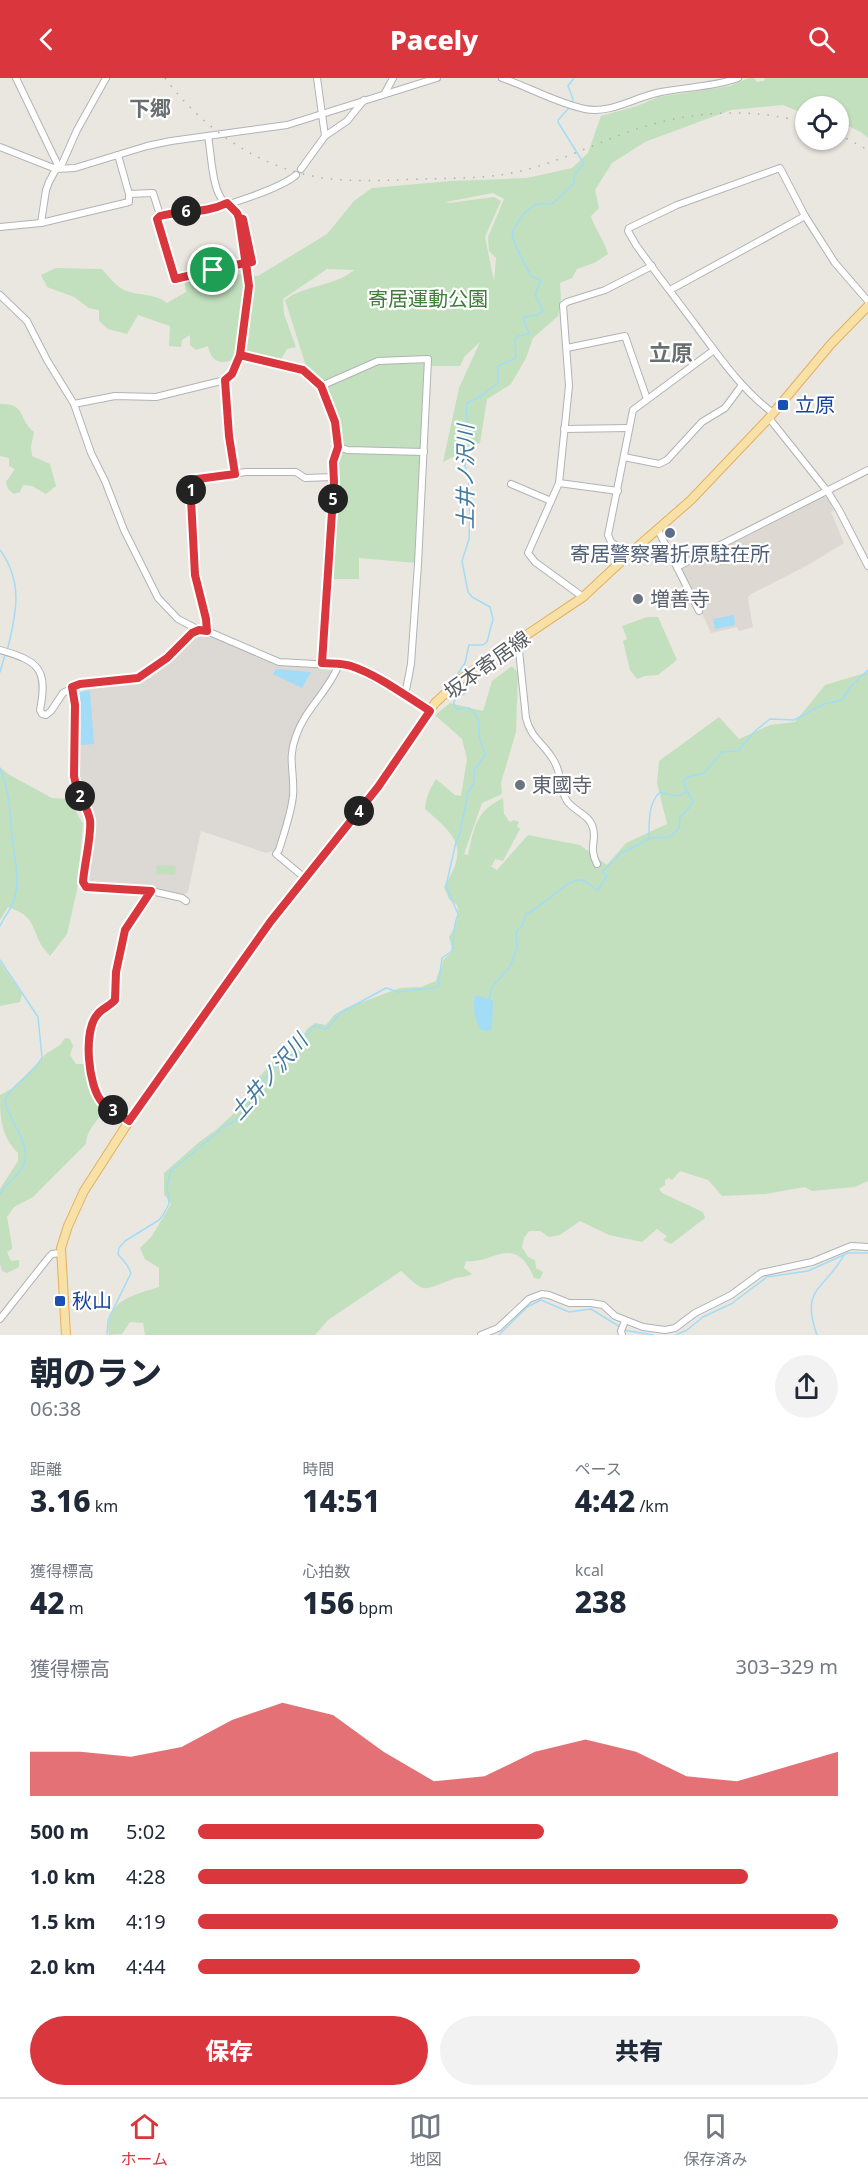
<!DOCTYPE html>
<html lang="ja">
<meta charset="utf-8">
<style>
body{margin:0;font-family:"Noto Sans","Noto Sans JP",sans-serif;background:#f2f2f3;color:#1f2937;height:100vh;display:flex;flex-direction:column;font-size:22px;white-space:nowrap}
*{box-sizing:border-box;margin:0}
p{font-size:20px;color:#747a83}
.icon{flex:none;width:33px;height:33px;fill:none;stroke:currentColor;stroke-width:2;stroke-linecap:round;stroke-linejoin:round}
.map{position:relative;height:1257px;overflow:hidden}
.details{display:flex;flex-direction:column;background:#fff;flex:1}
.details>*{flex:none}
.controls{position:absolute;left:795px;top:18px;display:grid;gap:12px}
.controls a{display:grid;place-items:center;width:54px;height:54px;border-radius:50%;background:#fff;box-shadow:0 2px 4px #0004;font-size:30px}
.pin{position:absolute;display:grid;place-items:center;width:51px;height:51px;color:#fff;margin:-26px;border:3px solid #fff;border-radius:50%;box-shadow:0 2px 6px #0007}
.km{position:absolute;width:30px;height:30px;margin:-15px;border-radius:50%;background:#222;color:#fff;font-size:16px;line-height:30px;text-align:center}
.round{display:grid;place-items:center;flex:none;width:63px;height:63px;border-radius:32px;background:#f2f2f3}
.head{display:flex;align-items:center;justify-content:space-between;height:102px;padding:0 30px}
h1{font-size:33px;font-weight:800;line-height:45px}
.figures{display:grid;grid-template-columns:repeat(3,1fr);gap:9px;height:102px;padding:6px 30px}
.figures div{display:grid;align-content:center}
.figures b{font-size:30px;font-weight:800}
.figures small{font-size:16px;font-weight:400}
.figures p{font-size:16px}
.chart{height:168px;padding:12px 30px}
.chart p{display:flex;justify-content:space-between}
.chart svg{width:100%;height:108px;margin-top:6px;fill:#d9363d;opacity:.7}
.cta{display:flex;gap:12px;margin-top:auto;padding:12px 30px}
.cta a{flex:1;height:69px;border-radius:36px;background:#d9363d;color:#fff;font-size:24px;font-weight:800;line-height:69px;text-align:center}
.cta a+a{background:#f2f2f3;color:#1f2937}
ul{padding:0 30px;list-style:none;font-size:20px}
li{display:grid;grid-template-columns:96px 72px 1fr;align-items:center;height:45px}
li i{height:15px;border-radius:8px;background:#d9363d}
header{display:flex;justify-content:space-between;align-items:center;height:78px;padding:0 30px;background:#d9363d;color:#fff;font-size:27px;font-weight:800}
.tabs{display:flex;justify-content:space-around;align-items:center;height:84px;border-top:2px solid #e0e1e3;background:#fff;font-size:16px;color:#747a83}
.tabs a{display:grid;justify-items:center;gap:3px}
.tabs .active{color:#d9363d}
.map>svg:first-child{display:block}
</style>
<header><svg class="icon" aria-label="back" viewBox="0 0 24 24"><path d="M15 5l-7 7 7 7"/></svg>Pacely<svg class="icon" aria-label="search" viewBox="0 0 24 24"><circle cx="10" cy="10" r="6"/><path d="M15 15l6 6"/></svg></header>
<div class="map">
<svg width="868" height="1257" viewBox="0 0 868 1257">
<rect width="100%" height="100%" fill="#eae7e0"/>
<polygon fill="#dcd9d4" points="206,555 276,587 334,590 331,600 310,626 293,659 288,680 291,716 278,771 266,775 201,753 188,814 184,817 139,809 90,807 86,804 87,784 94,744 76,698 77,616 90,609 144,602 150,600 175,579 189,562"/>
<polygon fill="#ddd8d1" points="823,418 828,421 834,433 831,434 844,465 808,487 751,516 748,519 749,527 753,549 739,553 737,549 711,555 681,490"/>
<g fill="#c2e0bd" fill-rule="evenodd">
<path d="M749,0H754L757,4L764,3L765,0H868V60L861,54L839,44L838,28H806L805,36L783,27L731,32L677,52L645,64L612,85L595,112L599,130L591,138C595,152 604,161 608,176L594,185L577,191L572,200L560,205L561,221L558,238L533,260L526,280L511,306L487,321L480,365L443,384L459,310L480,264L465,278L460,288H427L416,485L359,480V501H330L337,383L341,356L340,342L322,302L306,288L285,222C306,206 334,209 354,192L327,191L283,221L284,236L296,269L287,271L281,281C272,280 261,275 252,276C234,278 215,297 208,268L196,272L190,267V257L182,262L181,269L169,268L170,248L138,237L127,256L108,251L99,243V232L89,230L74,219L47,209L41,197L56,190L102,191C108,198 116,208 124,212C138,218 155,215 167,225L186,214L184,203L200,193L258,198L327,156L354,123L372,110L450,103L527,100L572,90L588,75L601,38L637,28L658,19L730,8ZM493,115L504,121L488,159L489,173L496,180L494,203L485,159L501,123L494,119L449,125L446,124Z"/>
<path d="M0,326C27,325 18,342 34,354L31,368L32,378L50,386L56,408L46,416L32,408L23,407L20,414L14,416L8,411L6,404L15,391L9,388V380L0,378Z"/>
<polygon points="647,539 658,539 677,582 658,597 645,598 637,601 630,592 623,563 627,561 622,548"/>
<path d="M512,588L518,595L516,654L501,705L502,716L482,725L464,776L468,777C474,749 476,733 503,720L504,736L510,744L514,742L519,744L517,748L520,751L503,783L495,781L492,788L488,787L497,792L528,757L580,767L607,787L626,765L667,746L657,705L659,683L719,639L739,661L770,647L795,644L825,607L868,594V1103L855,1109L812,1113L805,1109L766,1116L722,1118L708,1102L680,1093L672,1102L669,1100L665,1102V1107L659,1111L662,1115L703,1134L705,1140L671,1166L663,1162L667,1158L657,1151L642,1164L609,1157L580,1143L560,1157L549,1159L540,1153H529L524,1160L522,1169L528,1179L535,1182L536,1190L543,1194L540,1201L534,1200C515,1154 494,1186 466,1183L464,1190L472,1196C466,1200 460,1198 453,1201C422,1212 427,1217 401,1193L328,1242L315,1257H145L143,1245L130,1244L122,1256L109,1257C103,1223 134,1217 159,1209V1190L145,1181L140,1170L152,1158L171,1126L164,1116V1095L198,1065L217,1051L245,1025L257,1001L276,981L295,971L307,951L315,945L326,947L334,937L346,930L400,910L421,909L436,903C437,895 442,891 443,882L453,873L449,859C456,847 460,841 457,827L449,821L444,809C469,769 457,759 425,731C426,719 430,711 436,701L455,717L461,718L467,681L462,661L435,637L450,625L483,633L492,603Z"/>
<path d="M0,689L8,696L52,720L69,721L83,746L77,812L67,856L50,878C45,872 39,865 37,858C30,840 27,836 8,829L0,842Z"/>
<polygon points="157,787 176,788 175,797 156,796"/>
<polygon points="0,884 22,916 20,924 0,928"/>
<path d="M65,960L70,961L73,968L70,977L76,986H86L92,1011L105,1029C98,1045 87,1049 86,1066L33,1119L14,1129L7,1139L12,1167V1171L7,1174L11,1183L19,1182V1189L7,1195L2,1193L0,1186V1111L18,1083V1075C1,1058 0,1040 0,1017L13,1010L47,975L60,967Z"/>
</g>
<g fill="#a3dcf7">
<polygon points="734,537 735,547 715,551 713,541"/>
<polygon points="276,591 311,594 302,610 273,596"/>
<polygon points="87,613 90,613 94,666 80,667 80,614"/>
<path d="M475,917L493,922L492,950L490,953L481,952C475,943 472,928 475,917Z"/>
</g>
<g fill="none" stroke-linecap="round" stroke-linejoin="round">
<g stroke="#a3dcf7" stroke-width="1.5">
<polyline points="571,26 573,21 568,8 574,0"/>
<path d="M0,472C24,504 16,538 7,573"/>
<polyline points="0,594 5,577"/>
<path d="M457,597L465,585L469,567H483L487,564L493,541L490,529L472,519L468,514L462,483L469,461L470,436L468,418L469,403L465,387V364L468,353L466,326L482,317L498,305V288L516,280L515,262L518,258L529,256L523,241L524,239L537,237L543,233C536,213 531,224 541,203L531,198C525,185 513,168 512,154C517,145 528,128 539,126C544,125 549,127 553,125C555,124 572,107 574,105V97L584,86L558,44V42L569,30"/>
<path d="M0,691C10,713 10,735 12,759C14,779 20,800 15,819C13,830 4,838 0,848"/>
<polyline points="650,760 670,759 679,750 680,739 691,728 693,723 687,713"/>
<path d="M0,882L38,939L42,979C35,997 13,1004 5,1022C7,1043 32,1064 24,1086C20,1097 6,1105 0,1116"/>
<path d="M489,921L492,909L510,889L517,870L516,854L523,846L526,836C540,832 569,798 582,802C588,804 592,810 598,812L607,798L602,794L620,776L649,761C649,745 648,725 660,714C671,717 677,721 687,713L683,704C689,696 693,698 701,696C705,695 719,678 721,674L738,673L755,653L770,641L794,642L824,626L842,622L851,608L868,592"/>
<polyline points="623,1252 653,1257"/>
<path d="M107,1257L108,1242L131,1195L127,1187L118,1176L119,1170L125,1163L159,1142L163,1137L169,1126L167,1108L170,1094L226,1047L234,1044L245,1034L248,1030L251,1020L261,1005L274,990L295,975L312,949L316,948L325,951L328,950L340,935L386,910L398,914L438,909L442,880L452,873L455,846L458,836L446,808L456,764L460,755L468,714L474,705V692L485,677C484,671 480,664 479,657C479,644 480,639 469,630L458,631L454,628V623L467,614L462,605"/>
<polyline points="499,1257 527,1229 541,1222 569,1234 591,1231 620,1249"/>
<polyline points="676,1257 687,1252 703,1239 731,1226 767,1199 808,1193 848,1175 868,1175"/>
<path d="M817,1257C800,1209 824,1213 844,1177"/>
</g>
<defs>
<g id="minor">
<polyline points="16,0 53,77 57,85 56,91"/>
<path d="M502,0C529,9 556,25 585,31C612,36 634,19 661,14C686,9 714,9 738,0"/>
<polyline points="385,15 393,0"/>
<path d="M208,58C211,74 212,107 221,120C227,129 236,131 240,142"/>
<polyline points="325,58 347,43 364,22"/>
<polyline points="0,69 56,91 75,90 147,68 171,63 287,47 437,0"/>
<polyline points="301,91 325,58 317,0"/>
<polyline points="129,116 153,115 160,137"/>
<path d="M239,139L246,146L252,184L175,201L157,141L160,137C167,136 175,133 183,133C189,133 195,135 201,133C221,130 282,110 296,97"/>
<polyline points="41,145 46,112 49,104 56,91 62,86 77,52 106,0"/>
<polyline points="0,149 41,145 129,124 129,116 118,77"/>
<polyline points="249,208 240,277 303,292 321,308 335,343 338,368 333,384 334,404 322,585"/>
<polyline points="670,212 805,138"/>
<polyline points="0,217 27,243 47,282 74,326 91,375 105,403 124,452 158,520 178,541 199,552 207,553 279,584 350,588 405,617 430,633"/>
<polyline points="567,270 625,258 647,321"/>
<polyline points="225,302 229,358 235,396"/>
<polyline points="321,308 378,283 428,281 418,486 411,586 405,617"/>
<polyline points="74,326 115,318 156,319 225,302 232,296 240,277"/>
<path d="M773,335C742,312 720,280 697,249C677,222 656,195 636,167L628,153L629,150L677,127L780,90L805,138L835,185L868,223"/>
<polyline points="769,340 828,414 839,432 868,488"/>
<polyline points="564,351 629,350"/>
<polyline points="338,368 347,372 424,374"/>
<polyline points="624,379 659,386 667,382 702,344 725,330 742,307"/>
<polyline points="559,405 618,413"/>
<polyline points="511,406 551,423"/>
<polyline points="658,452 699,533"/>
<polyline points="628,477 611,464 608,457 633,332 714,272"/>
<polyline points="677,489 868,392"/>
<polyline points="583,519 535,484 528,475 559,405 569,308 563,227 567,224 605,212 652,188"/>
<path d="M207,553C205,535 198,517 195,499C189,467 193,434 190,402L246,394H296L305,400L333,399"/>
<path d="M518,563L526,640C531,661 545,666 554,683C562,695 559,711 567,723C574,733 590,737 593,750C597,764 588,768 597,786"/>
<path d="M0,572C39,583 48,591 40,632L42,636L46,637L51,633L63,615L80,606L138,600L167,580L192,555L199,552"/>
<path d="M72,609L75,627L74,698C77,713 87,727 90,742C92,756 84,788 83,804L86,809L151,813L182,820L186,823"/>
<path d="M305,800L276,776L279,772C284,755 291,736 293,718C295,695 287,681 296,658C305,631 329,613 339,586"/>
<path d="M129,1043C120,1037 109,1031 102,1024C88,1008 83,954 96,937C101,931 110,928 115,922L116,894L125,852L151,813"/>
<polyline points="0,1241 49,1179 52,1176 61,1175"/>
<polyline points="481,1257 498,1250 529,1221 542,1216 549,1217 569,1225 591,1225 603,1227 615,1238 643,1249 665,1252 675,1250 695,1235 731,1217 761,1195 812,1184 851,1168 868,1169"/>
<polyline points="622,1257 621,1253 625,1243"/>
</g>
<polyline id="major" points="66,1257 61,1170 68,1148 84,1113 129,1043 271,843 378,709 435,625 461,601 583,519 628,477 691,422 769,340 831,266 868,228"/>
</defs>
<use href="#minor" stroke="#b0b3b7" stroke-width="8"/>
<use href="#major" stroke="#e4af5e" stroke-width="10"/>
<use href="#minor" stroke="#fff" stroke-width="6"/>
<use href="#major" stroke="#f8e1a7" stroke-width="8"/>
<g stroke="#aeafaf" stroke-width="1.5" stroke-dasharray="1.5 8" stroke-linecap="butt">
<path d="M165,0C204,53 265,94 331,101C361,104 391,102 422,101C454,100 489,101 521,93C562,83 600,63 640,50C693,33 751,29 806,45"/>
<polyline points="838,56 868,72"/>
</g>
<defs>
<polyline id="minor-bridge" points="241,145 249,208"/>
</defs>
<use href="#minor-bridge" stroke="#b0b3b7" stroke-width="8" stroke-linecap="butt"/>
<use href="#minor-bridge" stroke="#fff" stroke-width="6"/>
</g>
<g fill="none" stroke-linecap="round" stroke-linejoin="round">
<defs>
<path id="route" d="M213,192L240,186C244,185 248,185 252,184L243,141L239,140L241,145L249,208L240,277L232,296L225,302L229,358L235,396L190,402L195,497L206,541L207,553L199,552L192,555L167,580L138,600L80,606L72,609L75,627L74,698C76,713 87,727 90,742C92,756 84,788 83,804L86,809L151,813L125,852L116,894L115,922C110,928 101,931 97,937C83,954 88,1008 102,1024C109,1031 120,1037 129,1043L271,843L378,709L430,633C406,618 378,597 351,588C342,585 332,586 322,585L334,404L333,384L338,369L335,344L321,308L303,292L240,277L249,208L239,140L237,135L227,125C205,136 183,132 160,138L157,141L175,201L213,192"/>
</defs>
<use href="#route" stroke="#fff" stroke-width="12"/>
<use href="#route" stroke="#d9363d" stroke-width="8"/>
</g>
<g fill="#1a4fb4" stroke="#fff" stroke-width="2">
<rect x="777" y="321" width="12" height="12" rx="3"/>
<rect x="54" y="1217" width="12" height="12" rx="3"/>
</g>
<circle fill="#5c6f8a" stroke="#fff" stroke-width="2" cx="670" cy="455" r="6"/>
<g fill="#6b7280" stroke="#fff" stroke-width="2">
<circle cx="638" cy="521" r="6"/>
<circle cx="520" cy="707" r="6"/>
</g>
<g text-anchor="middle" stroke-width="4.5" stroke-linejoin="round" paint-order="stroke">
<g font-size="20" fill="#3f7d3a" stroke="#fff">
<text x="428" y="228">寄居運動公園</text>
</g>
<g font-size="20" fill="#164399" stroke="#fff" text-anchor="start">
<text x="795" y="334">立原</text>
<text x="72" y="1230">秋山</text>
</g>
<g font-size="20" fill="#4e5e75" stroke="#fff">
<text x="670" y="483">寄居警察署折原駐在所</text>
</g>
<g font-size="20" fill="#5b616d" stroke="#fff" text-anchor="start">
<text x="650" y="528">増善寺</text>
<text x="532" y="714">東國寺</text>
</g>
<g font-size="20" fill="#585c5f" stroke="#fff">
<text transform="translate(487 587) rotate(-36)" y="7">坂本寄居線</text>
</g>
<g font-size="21" font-weight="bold" fill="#696e71" stroke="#fff">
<text x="150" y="38">下郷</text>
</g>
<g font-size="21" font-style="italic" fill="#417a9e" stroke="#fff">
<text transform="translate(466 399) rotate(-90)" y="7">土井ノ沢川</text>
<text transform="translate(269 999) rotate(-49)" y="7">土井ノ沢川</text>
</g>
<g font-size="22" font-weight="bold" fill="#696e71" stroke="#fff">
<text x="671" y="283">立原</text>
</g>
</g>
</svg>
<div class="controls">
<a><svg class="icon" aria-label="locate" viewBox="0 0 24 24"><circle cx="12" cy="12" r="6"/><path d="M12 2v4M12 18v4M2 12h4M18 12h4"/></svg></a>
</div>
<div class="pin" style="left:213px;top:192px;background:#1e9e55"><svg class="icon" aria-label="arrive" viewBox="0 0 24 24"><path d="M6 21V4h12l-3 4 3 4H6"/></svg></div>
<b class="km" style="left:191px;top:412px">1</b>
<b class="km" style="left:80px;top:718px">2</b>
<b class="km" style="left:113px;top:1032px">3</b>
<b class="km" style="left:359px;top:733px">4</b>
<b class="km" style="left:333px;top:421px">5</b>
<b class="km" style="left:186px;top:133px">6</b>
</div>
<section class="details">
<div class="head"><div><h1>朝のラン</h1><p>06:38</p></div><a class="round"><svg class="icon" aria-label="share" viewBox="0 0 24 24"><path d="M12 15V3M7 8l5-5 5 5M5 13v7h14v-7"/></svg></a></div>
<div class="figures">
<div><p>距離</p><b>3.16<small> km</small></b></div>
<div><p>時間</p><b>14:51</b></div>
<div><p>ペース</p><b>4:42<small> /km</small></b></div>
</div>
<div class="figures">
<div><p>獲得標高</p><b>42<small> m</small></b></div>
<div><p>心拍数</p><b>156<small> bpm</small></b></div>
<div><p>kcal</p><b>238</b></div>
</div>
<div class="chart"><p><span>獲得標高</span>303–329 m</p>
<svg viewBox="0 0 160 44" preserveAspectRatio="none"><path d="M0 44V26L10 26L20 28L30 24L40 13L50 6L60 11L70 26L80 38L90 36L100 26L110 21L120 26L130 36L140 38L150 32L160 26V44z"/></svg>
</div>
<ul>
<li><b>500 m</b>5:02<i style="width:54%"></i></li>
<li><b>1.0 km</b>4:28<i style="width:86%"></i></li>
<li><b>1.5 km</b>4:19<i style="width:100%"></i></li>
<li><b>2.0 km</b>4:44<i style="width:69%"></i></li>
</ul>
<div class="cta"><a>保存</a><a>共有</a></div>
</section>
<nav class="tabs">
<a class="active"><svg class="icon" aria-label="home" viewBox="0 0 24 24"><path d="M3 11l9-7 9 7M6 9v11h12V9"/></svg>ホーム</a>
<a><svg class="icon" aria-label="map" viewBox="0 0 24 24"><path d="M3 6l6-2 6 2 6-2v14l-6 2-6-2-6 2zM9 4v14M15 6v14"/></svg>地図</a>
<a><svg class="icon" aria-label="saved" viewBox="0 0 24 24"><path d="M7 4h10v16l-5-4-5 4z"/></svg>保存済み</a>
</nav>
